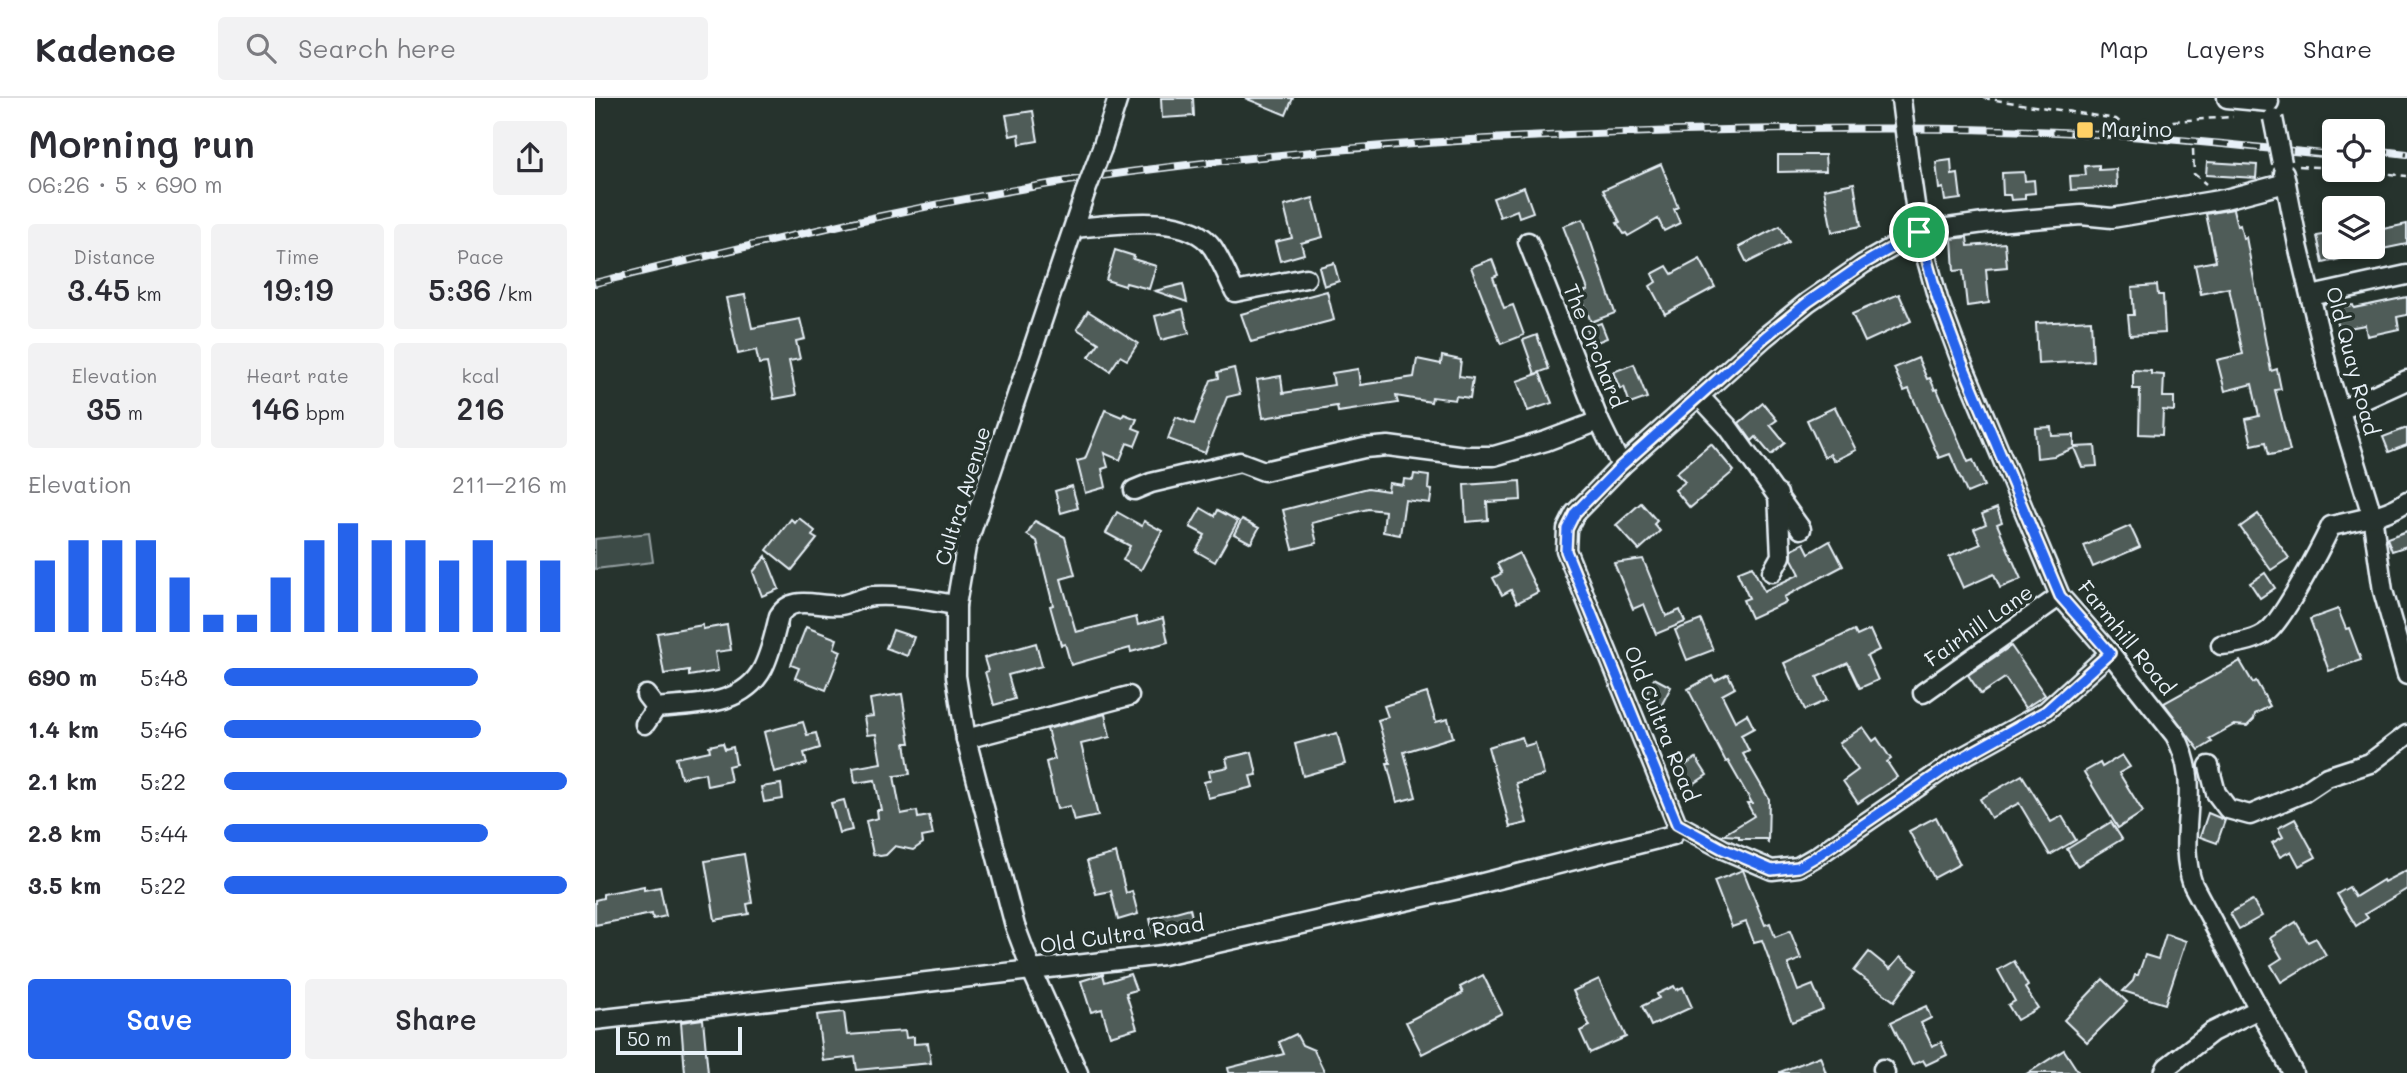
<!DOCTYPE html>
<meta charset="utf-8">
<style>
body{margin:0;font-family:Mali,sans-serif;background:#f2f2f3;color:#2b2b33;height:100vh;display:flex;flex-direction:column;font-size:26px;white-space:nowrap}
*{box-sizing:border-box;margin:0}
p{font-size:23px;color:#7c7c81}
.icon{flex:none;width:38px;height:38px;fill:none;stroke:currentColor;stroke-width:2;stroke-linecap:round;stroke-linejoin:round}
.map{position:relative;flex:1;overflow:hidden}
.sheet{display:flex;flex-direction:column;background:#fff;width:595px}
.sheet>*{flex:none}
.buttons{position:absolute;left:1727px;top:21px;display:grid;gap:14px}
.buttons a{display:grid;place-items:center;width:63px;height:63px;border-radius:7px;background:#fff;box-shadow:0 4px 10px #0003;font-size:35px}
.scale{position:absolute;left:21px;bottom:18px;width:126px;box-sizing:border-box;padding-left:7px;border:4px solid #e8f1f8;border-top:0;font-size:19px;line-height:24px;white-space:nowrap;color:#e8f1f8;-webkit-text-stroke:5px #26332d;paint-order:stroke}
.pin{position:absolute;display:grid;place-items:center;width:60px;height:60px;color:#fff;margin:-30px;border:4px solid #fff;border-radius:50%;box-shadow:0 2px 7px #0007}
.round{display:grid;place-items:center;flex:none;width:74px;height:74px;border-radius:7px;background:#f2f2f3}
.head{display:flex;align-items:center;justify-content:space-between;height:119px;padding:0 28px}
h1{font-size:38px;font-weight:600;line-height:52px}
.figures{display:grid;grid-template-columns:repeat(3,1fr);gap:10px;height:119px;padding:7px 28px}
.figures div{display:grid;align-content:center;border-radius:7px;background:#f2f2f3;text-align:center}
.figures b{font-size:30px;font-weight:600}
.figures small{font-size:19px;font-weight:400}
.figures p{font-size:19px}
.chart{height:196px;padding:14px 28px}
.chart p{display:flex;justify-content:space-between}
.chart svg{width:100%;height:126px;margin-top:7px;stroke:#2563eb;stroke-width:6}
.button{display:flex;gap:14px;margin-top:auto;padding:14px 28px}
.button a{flex:1;height:80px;border-radius:7px;background:#2563eb;color:#fff;font-size:28px;font-weight:600;line-height:80px;text-align:center}
.button a+a{background:#f2f2f3;color:#2b2b33}
ul{padding:0 28px;list-style:none;font-size:23px}
li{display:grid;grid-template-columns:112px 84px 1fr;align-items:center;height:52px}
li i{height:18px;border-radius:9px;background:#2563eb}
header{display:flex;align-items:center;gap:42px;box-sizing:border-box;height:98px;padding:0 35px;background:#fff;border-bottom:2px solid #e1e1e2}
header strong{font-size:33px}
nav{display:flex;gap:38px;margin-inline-start:auto;font-size:24px}
.search{width:490px;height:63px;background:#f2f2f3;display:flex;align-items:center;gap:18px;box-sizing:border-box;padding:0 24px;border-radius:7px;color:#7c7c81;font-size:26px}
main{display:flex;flex:1;min-height:0}
.map>svg:first-child{display:block}
</style>
<header>
<strong>Kadence</strong>
<div class="search"><svg class="icon" aria-label="search" viewBox="0 0 24 24"><circle cx="10" cy="10" r="6"/><path d="M15 15l6 6"/></svg>Search here</div>
<nav><a>Map</a><a>Layers</a><a>Share</a></nav>
</header>
<main>
<section class="sheet">
<div class="head"><div><h1>Morning run</h1><p>06:26 · 5 × 690 m</p></div><a class="round"><svg class="icon" aria-label="share" viewBox="0 0 24 24"><path d="M12 15V3M7 8l5-5 5 5M5 13v7h14v-7"/></svg></a></div>
<div class="figures">
<div><p>Distance</p><b>3.45<small> km</small></b></div>
<div><p>Time</p><b>19:19</b></div>
<div><p>Pace</p><b>5:36<small> /km</small></b></div>
</div>
<div class="figures">
<div><p>Elevation</p><b>35<small> m</small></b></div>
<div><p>Heart rate</p><b>146<small> bpm</small></b></div>
<div><p>kcal</p><b>216</b></div>
</div>
<div class="chart"><p><span>Elevation</span>211–216 m</p>
<svg viewBox="0 0 160 44" preserveAspectRatio="none"><path d="M5 44V19M15 44V12M25 44V12M35 44V12M45 44V25M55 44V38M65 44V38M75 44V25M85 44V12M95 44V6M105 44V12M115 44V12M125 44V19M135 44V12M145 44V19M155 44V19"/></svg>
</div>
<ul>
<li><b>690 m</b>5:48<i style="width:74%"></i></li>
<li><b>1.4 km</b>5:46<i style="width:75%"></i></li>
<li><b>2.1 km</b>5:22<i style="width:100%"></i></li>
<li><b>2.8 km</b>5:44<i style="width:77%"></i></li>
<li><b>3.5 km</b>5:22<i style="width:100%"></i></li>
</ul>
<div class="button"><a>Save</a><a>Share</a></div>
</section>
<div class="map">
<svg width="1812" height="975" viewBox="0 0 1812 975">
<rect width="100%" height="100%" fill="#26332d"/>
<filter id="ink" filterUnits="userSpaceOnUse"><feTurbulence type="fractalNoise" baseFrequency=".0143" numOctaves="2"/><feDisplacementMap in="SourceGraphic" scale="14" xChannelSelector="R" yChannelSelector="G"/><feConvolveMatrix kernelMatrix="1 2 1 2 8 2 1 2 1" color-interpolation-filters="sRGB"/></filter>
<g filter="url(#ink)">
<polygon fill="#3e4b47" stroke="#939ea0" stroke-width="2" points="54,435 58,464 0,471 0,441"/>
<g fill="#505c59" stroke="#e8f1f8" stroke-width="2">
<polygon points="566,0 598,0 599,18 567,20"/>
<polygon points="650,0 698,0 691,17"/>
<polygon points="438,13 443,43 425,46 424,36 415,38 411,17"/>
<polygon points="1183,57 1230,57 1231,73 1183,74"/>
<polygon points="1356,62 1357,77 1363,76 1366,101 1350,103 1348,90 1344,91 1341,64"/>
<polygon points="1612,64 1662,67 1661,80 1611,77"/>
<polygon points="1066,66 1083,109 1079,111 1085,125 1069,133 1063,121 1033,138 1031,135 1029,136 1022,125 1025,124 1008,92"/>
<polygon points="1504,67 1504,72 1521,71 1522,89 1476,92 1475,78 1491,77 1490,68"/>
<polygon points="1429,74 1430,83 1439,82 1440,95 1430,96 1430,101 1416,102 1415,97 1408,97 1407,75"/>
<polygon points="1259,85 1266,128 1237,134 1229,91"/>
<polygon points="929,89 938,114 924,119 922,112 905,119 898,100"/>
<polygon points="718,100 728,139 706,145 709,156 685,163 680,144 697,140 689,108"/>
<polygon points="1638,111 1642,128 1645,127 1648,140 1651,139 1676,273 1682,271 1686,291 1680,292 1695,353 1674,357 1671,344 1657,347 1651,321 1664,318 1657,286 1630,293 1622,262 1648,256 1634,190 1606,196 1600,167 1621,163 1611,116"/>
<polygon points="988,121 1020,215 996,224 985,195 993,192 968,128"/>
<polygon points="1812,126 1812,146 1778,153 1778,133"/>
<polygon points="1185,128 1194,144 1152,165 1144,149"/>
<polygon points="1740,135 1740,149 1770,149 1770,155 1728,165 1722,138"/>
<polygon points="1372,139 1373,148 1410,145 1412,169 1391,171 1394,205 1372,208 1368,172 1359,173 1357,141"/>
<polygon points="520,152 539,158 538,161 561,168 554,191 531,185 530,188 511,182"/>
<polygon points="897,161 903,177 898,179 909,210 918,207 929,237 906,246 876,169"/>
<polygon points="1105,161 1120,189 1070,216 1055,188 1061,184 1057,176 1072,168 1077,176"/>
<polygon points="739,165 744,183 729,188 724,169"/>
<polygon points="588,186 592,204 560,193"/>
<polygon points="1562,187 1563,197 1568,197 1570,235 1535,237 1533,217 1539,217 1537,189"/>
<polygon points="732,193 739,222 656,244 646,216"/>
<polygon points="1304,196 1316,223 1270,244 1257,216"/>
<polygon points="150,197 157,230 205,221 210,241 201,243 205,261 194,263 201,297 179,301 172,265 164,266 161,252 143,256 131,200"/>
<polygon points="1812,199 1812,217 1802,219 1804,231 1772,238 1770,227 1743,232 1739,210 1758,207 1759,210"/>
<polygon points="588,211 594,235 566,242 560,218"/>
<polygon points="493,213 543,245 532,262 525,258 515,273 494,259 504,245 482,231"/>
<polygon points="1496,222 1498,263 1443,266 1441,225"/>
<polygon points="1006,225 1012,240 997,246 991,230"/>
<polygon points="942,237 954,271 940,276 928,242"/>
<polygon points="847,258 866,262 864,278 878,280 875,300 861,298 860,302 837,299 836,304 801,298 803,305 743,314 742,308 668,320 662,282 686,278 688,295 739,287 737,275 763,271 765,287 819,279 822,261 846,266"/>
<polygon points="1323,260 1332,281 1335,280 1340,292 1342,291 1373,364 1378,362 1389,388 1372,395 1355,356 1344,360 1314,291 1309,293 1299,270"/>
<polygon points="1039,266 1052,300 1035,306 1029,289 1025,291 1018,274"/>
<polygon points="639,270 645,296 632,299 610,355 573,341 581,319 599,326 616,282 624,280 623,274"/>
<polygon points="1538,272 1556,273 1556,276 1569,277 1568,299 1579,299 1579,313 1568,312 1567,337 1544,336 1545,291 1538,291"/>
<polygon points="945,275 957,305 933,313 922,283"/>
<polygon points="1168,305 1182,322 1175,327 1190,345 1176,357 1161,339 1157,343 1144,325"/>
<polygon points="1240,309 1261,352 1239,363 1235,356 1229,359 1212,322"/>
<polygon points="510,312 527,319 529,316 542,321 538,330 546,333 540,348 532,345 525,362 509,355 513,369 507,371 511,389 490,395 482,363 490,361"/>
<polygon points="1456,329 1457,338 1479,337 1479,349 1500,348 1502,368 1487,369 1479,350 1459,358 1442,360 1440,330"/>
<polygon points="1812,330 1812,347 1794,354 1788,339"/>
<polygon points="1116,346 1139,373 1095,410 1080,392 1090,384 1081,375"/>
<polygon points="819,376 834,378 833,391 837,392 835,405 810,402 805,437 788,434 790,413 773,411 717,425 722,445 698,451 688,412 773,390 793,393 794,385 808,387 809,381 818,382"/>
<polygon points="925,383 926,402 892,404 893,422 871,424 869,387"/>
<polygon points="477,388 483,410 466,415 460,393"/>
<polygon points="1046,405 1062,423 1059,426 1065,433 1044,452 1021,427"/>
<polygon points="606,410 620,418 623,412 643,423 620,464 601,453 610,437 595,429"/>
<polygon points="1402,410 1407,424 1402,426 1426,481 1405,490 1399,476 1368,490 1354,459 1386,446 1379,431 1391,426 1387,416"/>
<polygon points="522,414 547,428 549,423 567,433 546,472 528,462 535,448 511,435"/>
<polygon points="1663,416 1694,460 1676,472 1645,429"/>
<polygon points="204,420 220,433 217,438 222,441 197,472 172,452 196,421 200,425"/>
<polygon points="647,421 664,430 656,445 639,436"/>
<polygon points="440,423 470,439 480,477 466,481 481,534 541,519 543,527 568,520 573,544 536,554 535,550 476,567 470,546 466,547 455,508 458,507 442,443 432,437"/>
<polygon points="1535,428 1545,449 1498,469 1489,448"/>
<polygon points="1812,433 1812,448 1797,453 1792,440"/>
<polygon points="1235,443 1248,468 1189,499 1191,504 1156,520 1148,502 1154,500 1142,474 1157,468 1169,493 1205,476 1197,461 1197,451 1209,445 1214,455"/>
<polygon points="924,455 943,494 922,505 916,492 907,497 898,480 907,475 902,466"/>
<polygon points="171,458 184,491 167,498 158,474"/>
<polygon points="1048,461 1071,518 1085,512 1090,524 1061,536 1049,506 1038,511 1019,465"/>
<polygon points="1670,475 1680,490 1665,500 1655,485"/>
<polygon points="1743,511 1751,531 1754,530 1766,562 1734,573 1715,521"/>
<polygon points="1106,522 1118,552 1092,562 1080,532"/>
<polygon points="108,527 108,531 132,527 136,552 120,554 123,573 94,578 94,572 69,576 62,535"/>
<polygon points="211,529 242,541 239,550 246,553 231,592 200,580 204,570 196,567"/>
<polygon points="298,532 319,539 312,558 291,550"/>
<polygon points="1259,532 1262,538 1275,532 1284,552 1272,558 1283,582 1265,590 1253,565 1222,579 1232,602 1210,612 1189,565"/>
<polygon points="441,545 447,568 413,577 420,601 399,607 390,574 393,573 389,560"/>
<polygon points="1416,548 1450,597 1430,610 1410,580 1386,596 1373,577"/>
<polygon points="1645,563 1658,585 1661,583 1675,608 1660,616 1659,621 1652,628 1639,627 1614,641 1617,644 1604,652 1569,605"/>
<polygon points="1133,576 1140,590 1127,597 1140,623 1152,616 1159,630 1146,637 1154,653 1148,656 1174,701 1173,744 1171,741 1144,741 1144,738 1128,737 1159,718 1152,705 1157,705 1133,663 1131,664 1093,591 1117,578 1120,583"/>
<polygon points="1059,580 1076,589 1065,610 1048,601"/>
<polygon points="832,595 841,624 853,621 858,639 809,654 821,699 802,704 792,665 795,665 783,622 793,619 789,608"/>
<polygon points="307,596 315,645 310,645 315,676 299,678 306,716 322,713 323,720 334,718 338,737 327,739 328,745 318,752 300,748 291,757 285,758 278,756 271,723 283,720 282,712 286,712 280,682 260,685 258,670 286,665 281,636 272,637 269,619 278,618 275,601"/>
<polygon points="510,616 515,639 486,646 503,718 479,723 475,708 462,711 451,664 460,661 452,631"/>
<polygon points="208,624 212,637 221,635 225,650 209,655 212,666 179,674 169,634"/>
<polygon points="1268,629 1278,643 1282,640 1296,661 1292,664 1302,679 1263,705 1248,683 1263,672 1244,645"/>
<polygon points="742,635 750,666 708,678 700,646"/>
<polygon points="927,639 930,648 940,645 949,677 921,685 932,725 915,729 893,649"/>
<polygon points="128,645 130,651 138,649 141,666 133,668 136,683 112,688 110,675 86,680 81,660 115,653 114,648"/>
<polygon points="657,654 662,677 655,678 658,689 613,700 609,684 616,682 614,673 633,669 631,660"/>
<polygon points="1527,657 1535,669 1524,675 1548,714 1523,730 1489,674 1505,665 1507,669"/>
<polygon points="1101,660 1112,677 1097,687 1086,670"/>
<polygon points="1427,677 1456,724 1467,718 1481,742 1455,757 1424,705 1396,720 1385,701"/>
<polygon points="186,686 188,701 169,704 166,689"/>
<polygon points="249,702 257,732 244,735 236,705"/>
<polygon points="1613,715 1630,722 1622,745 1605,739"/>
<polygon points="1341,719 1365,766 1339,780 1314,733"/>
<polygon points="1700,721 1721,759 1704,768 1696,753 1685,759 1677,745 1688,739 1683,730"/>
<polygon points="1516,724 1527,741 1482,768 1472,751"/>
<polygon points="521,755 531,795 537,793 543,816 523,822 516,793 501,796 492,763"/>
<polygon points="149,756 157,805 152,806 154,816 120,822 110,763"/>
<polygon points="1148,772 1170,827 1175,825 1180,839 1195,833 1206,861 1193,866 1203,893 1218,887 1228,911 1197,924 1167,842 1159,844 1151,824 1137,829 1119,783"/>
<polygon points="1812,772 1812,791 1770,816 1773,820 1761,828 1742,796 1754,789 1760,799 1788,782 1789,784"/>
<polygon points="49,788 49,792 65,789 71,818 58,821 57,816 0,827 0,802 8,800 8,796"/>
<polygon points="1657,802 1667,818 1644,831 1635,815"/>
<polygon points="595,810 599,828 559,839 555,821"/>
<polygon points="1701,824 1713,844 1721,840 1731,857 1686,884 1676,867 1687,860 1675,840"/>
<polygon points="1571,836 1591,843 1570,906 1528,893 1538,883 1540,877 1543,877 1550,857 1563,861"/>
<polygon points="1274,854 1295,871 1305,859 1322,872 1299,903 1259,873"/>
<polygon points="1419,863 1433,888 1430,890 1443,910 1422,922 1413,907 1420,903 1403,872"/>
<polygon points="508,876 510,884 535,876 541,892 531,895 542,930 515,938 507,911 496,914 486,883"/>
<polygon points="888,877 907,915 827,956 811,924 868,895 865,889"/>
<polygon points="1004,881 1031,939 995,955 985,933 995,928 978,893"/>
<polygon points="1508,881 1532,904 1492,944 1469,922"/>
<polygon points="1079,888 1081,892 1088,889 1097,909 1056,928 1047,908 1064,900 1062,896"/>
<polygon points="1331,908 1336,920 1326,925 1337,948 1346,944 1352,957 1331,967 1328,962 1317,967 1296,924"/>
<polygon points="249,914 252,937 310,933 311,940 319,939 319,946 333,945 336,965 262,972 260,959 228,963 222,917"/>
<polygon points="108,921 113,975 90,975 86,924"/>
<polygon points="701,936 707,947 719,952 730,975 634,975 633,970 689,956 684,944"/>
<polygon points="1469,952 1484,975 1433,975"/>
<polygon points="1225,958 1231,975 1185,975 1185,974"/>
</g>
<g fill="none" stroke-linecap="round" stroke-linejoin="round">
<defs>
<g id="minor">
<polyline points="1632,0 1674,4"/>
<polyline points="507,50 523,0"/>
<path d="M1314,65L1324,134L1343,201L1365,260L1465,498L1515,555L1580,637C1610,692 1579,733 1598,787L1698,975"/>
<polyline points="1689,75 1703,147 1736,284 1777,417 1788,493 1812,577"/>
<path d="M480,130C518,127 593,113 618,150C627,164 633,179 640,194L711,180"/>
<polyline points="933,144 1004,323 1026,368"/>
<polyline points="1716,198 1812,177"/>
<polyline points="1104,298 1133,329 1206,431"/>
<polyline points="1746,312 1812,282"/>
<polyline points="539,392 556,385 645,364 669,373 769,350 793,348 870,358 899,358 951,343 1004,323"/>
<polyline points="1177,474 1186,458 1183,396"/>
<path d="M1626,547C1640,546 1661,543 1673,533C1689,520 1726,449 1736,428C1760,422 1793,418 1812,403"/>
<polyline points="1328,595 1465,498"/>
<path d="M61,610C99,606 148,609 168,570C176,554 180,535 184,518C197,495 225,510 246,507C257,505 267,499 278,498C305,496 334,503 361,507"/>
<polyline points="50,626 61,610 51,597"/>
<polyline points="371,641 534,598"/>
<polyline points="1614,668 1621,695 1633,711 1655,717 1708,695 1732,679 1775,665 1812,637"/>
<polyline points="1082,726 1128,751 1177,772 1203,769 1222,758 1362,662 1451,613 1515,555"/>
<polyline points="0,922 568,857 864,791 1078,737 1082,726 971,452 972,431 980,415 1026,368 1170,239 1213,204 1268,166 1324,134 1389,125 1486,117 1517,120 1630,101 1691,85"/>
<polyline points="1288,971 1290,975"/>
<polyline points="483,975 437,873 420,828 371,641 361,578 361,507 371,449 490,95"/>
<polyline points="1569,975 1572,969 1617,934 1664,911"/>
</g>
</defs>
<use href="#minor" stroke="#e8f1f8" stroke-width="23"/>
<g stroke="#e8f1f8" stroke-width="2.5" stroke-dasharray="7 5" stroke-linecap="butt">
<polyline points="1388,0 1521,21 1527,26"/>
<polyline points="1568,30 1578,23 1638,19"/>
<polyline points="1598,51 1599,76 1611,86"/>
<polyline points="1704,68 1740,70"/>
<polyline points="1759,72 1812,78"/>
</g>
<use href="#minor" stroke="#26332d" stroke-width="18"/>
<defs>
<g id="rail">
<polyline points="1778,52 1812,56"/>
<path d="M0,185C177,142 354,98 535,74C733,48 932,36 1132,32C1250,30 1367,29 1485,35C1570,39 1655,49 1740,57"/>
</g>
</defs>
<use href="#rail" stroke="#e8f1f8" stroke-width="8"/>
<use href="#rail" stroke="#26332d" stroke-width="5" stroke-dasharray="16" stroke-linecap="butt"/>
<defs>
<g id="minor-bridge">
<polyline points="1306,2 1314,65"/>
<polyline points="1678,20 1687,65"/>
<polyline points="490,95 507,50"/>
</g>
</defs>
<use href="#minor-bridge" stroke="#e8f1f8" stroke-width="23" stroke-linecap="butt"/>
<use href="#minor-bridge" stroke="#26332d" stroke-width="18"/>
</g>
</g>
<g fill="none" stroke-linecap="round" stroke-linejoin="round" filter="url(#ink)">
<defs>
<polygon id="route" points="1324,134 1343,201 1365,260 1465,498 1515,555 1451,613 1363,662 1222,758 1203,769 1177,772 1128,751 1082,726 971,453 972,431 980,415 1026,368 1065,333 1170,239 1213,204 1268,166"/>
</defs>
<use href="#route" stroke="#fff" stroke-width="14"/>
<use href="#route" stroke="#2563eb" stroke-width="9"/>
</g>
<rect fill="#ffd166" stroke="#26332d" stroke-width="2.5" x="1481" y="23" width="18" height="18" rx="3.5"/>
<g text-anchor="middle" stroke-width="7" stroke-linejoin="round" paint-order="stroke">
<g font-size="21" fill="#e8f1f8" stroke="#26332d" text-anchor="start">
<text x="1506" y="39">Marino</text>
</g>
<g font-size="21" fill="#e8f1f8" stroke="#26332d">
<text transform="translate(999 248) rotate(68)" y="7">The Orchard</text>
<text transform="translate(1757 263) rotate(75)" y="7">Old Quay Road</text>
<text transform="translate(368 398) rotate(-73)" y="7">Cultra Avenue</text>
<text transform="translate(1384 528) rotate(-35)" y="7">Fairhill Lane</text>
<text transform="translate(1531 540) rotate(51)" y="7">Farmhill Road</text>
<text transform="translate(1066 626) rotate(68)" y="7">Old Cultra Road</text>
<text transform="translate(527 837) rotate(-8)" y="7">Old Cultra Road</text>
</g>
</g>
</svg>
<div class="buttons">
<a><svg class="icon" aria-label="locate" viewBox="0 0 24 24"><circle cx="12" cy="12" r="6"/><path d="M12 2v4M12 18v4M2 12h4M18 12h4"/></svg></a>
<a><svg class="icon" aria-label="layers" viewBox="0 0 24 24"><path d="M12 4l9 5-9 5-9-5zM3 14l9 5 9-5"/></svg></a>
</div>
<div class="scale">50 m</div>
<div class="pin" style="left:1324px;top:134px;background:#1e9e55"><svg class="icon" aria-label="arrive" viewBox="0 0 24 24"><path d="M6 21V4h12l-3 4 3 4H6"/></svg></div>
</div>
</main>
